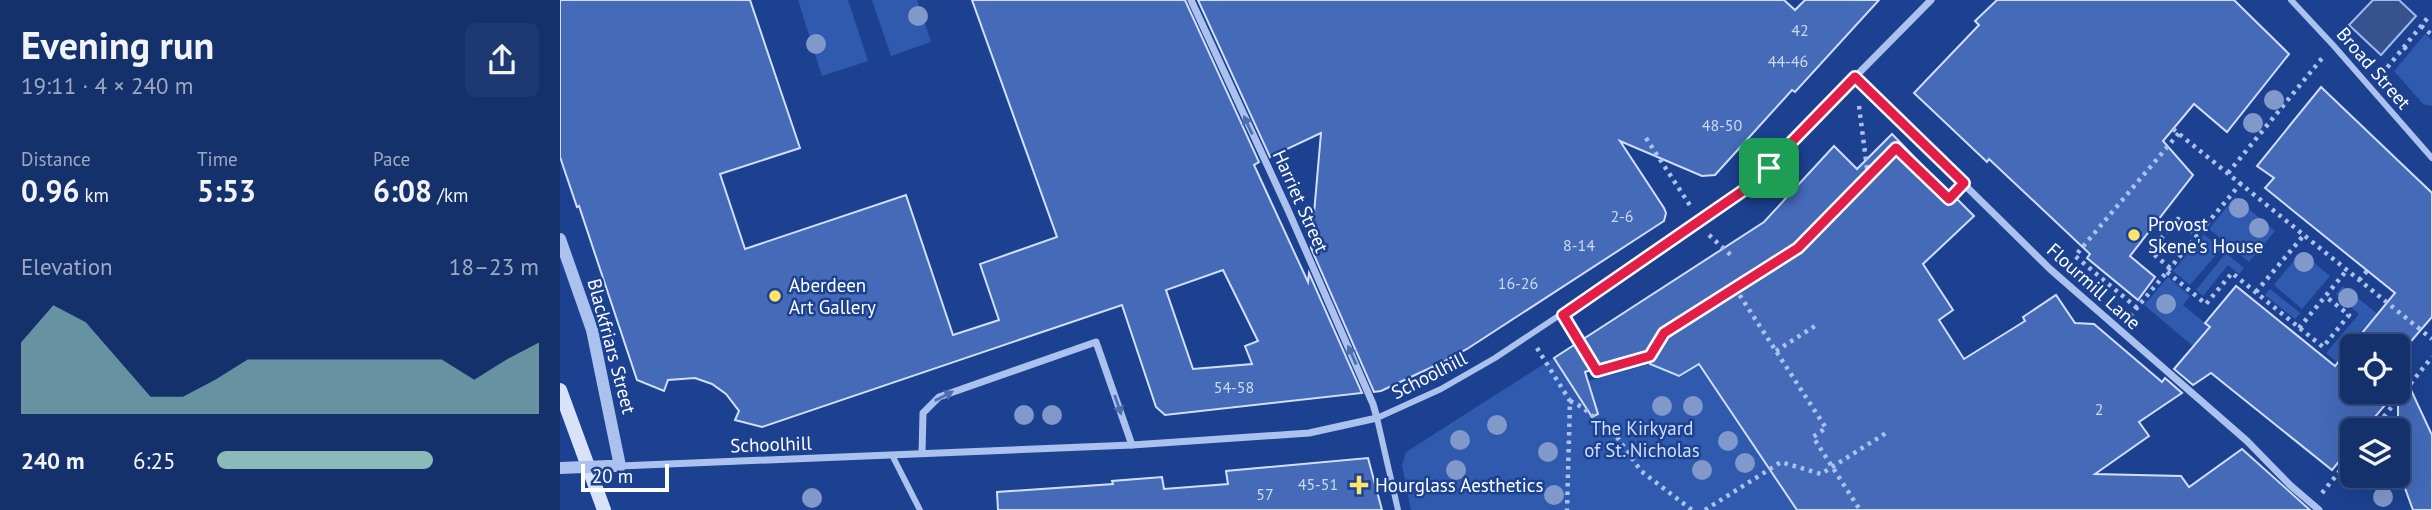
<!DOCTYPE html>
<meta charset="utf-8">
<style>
body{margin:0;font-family:"PT Sans",sans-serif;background:#1e3972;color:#f1f3f6;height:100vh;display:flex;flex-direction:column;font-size:26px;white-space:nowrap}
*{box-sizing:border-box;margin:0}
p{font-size:23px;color:#9da9c2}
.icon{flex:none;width:38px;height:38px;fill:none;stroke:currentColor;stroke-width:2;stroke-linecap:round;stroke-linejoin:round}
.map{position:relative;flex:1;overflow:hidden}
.drawer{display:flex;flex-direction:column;background:#15316c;width:560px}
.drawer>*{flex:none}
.fabs{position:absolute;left:1780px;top:334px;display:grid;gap:14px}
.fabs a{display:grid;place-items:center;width:70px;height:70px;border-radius:10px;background:#15316c;box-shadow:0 7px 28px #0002,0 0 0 2px #344c7f;font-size:35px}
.scale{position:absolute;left:21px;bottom:18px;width:88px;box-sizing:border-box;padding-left:7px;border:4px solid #fff;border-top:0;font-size:19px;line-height:24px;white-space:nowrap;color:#fff;-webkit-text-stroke:5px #1c4190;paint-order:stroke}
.pin{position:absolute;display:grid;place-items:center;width:60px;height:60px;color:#fff;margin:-30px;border-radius:14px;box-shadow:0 4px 10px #0006}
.round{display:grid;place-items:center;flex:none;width:74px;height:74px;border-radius:10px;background:#1e3972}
.headline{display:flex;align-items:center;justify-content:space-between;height:119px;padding:0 21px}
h1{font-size:38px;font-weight:700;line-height:52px}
.metrics{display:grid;grid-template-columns:repeat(3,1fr);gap:10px;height:119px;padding:7px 21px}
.metrics div{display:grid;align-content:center}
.metrics b{font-size:30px;font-weight:700}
.metrics small{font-size:19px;font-weight:400}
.metrics p{font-size:19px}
.chart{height:196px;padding:14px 21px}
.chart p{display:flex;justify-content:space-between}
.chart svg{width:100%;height:126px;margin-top:7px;fill:#8bbbb9;opacity:.7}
ul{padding:0 21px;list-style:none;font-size:23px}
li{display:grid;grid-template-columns:112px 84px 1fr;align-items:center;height:52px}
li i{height:18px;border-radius:9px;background:#8bbbb9}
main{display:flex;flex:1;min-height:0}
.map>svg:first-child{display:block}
</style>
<main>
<section class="drawer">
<div class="headline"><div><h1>Evening run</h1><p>19:11 · 4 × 240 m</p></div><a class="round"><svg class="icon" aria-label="share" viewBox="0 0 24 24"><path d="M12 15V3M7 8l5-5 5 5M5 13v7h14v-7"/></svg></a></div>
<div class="metrics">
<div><p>Distance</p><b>0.96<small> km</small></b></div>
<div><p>Time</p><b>5:53</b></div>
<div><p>Pace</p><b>6:08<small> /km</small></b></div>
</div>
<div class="chart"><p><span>Elevation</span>18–23 m</p>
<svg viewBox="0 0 160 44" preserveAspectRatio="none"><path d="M0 44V19L10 6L20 12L30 25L40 38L50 38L60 32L70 25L80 25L90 25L100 25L110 25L120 25L130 25L140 32L150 25L160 19V44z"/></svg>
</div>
<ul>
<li><b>240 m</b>6:25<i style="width:67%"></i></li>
</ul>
</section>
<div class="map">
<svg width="1872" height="510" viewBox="0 0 1872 510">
<rect width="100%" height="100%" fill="#1c4190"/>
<g fill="#2f5aae">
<polygon points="238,0 288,0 308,61 262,76"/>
<polygon points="312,0 357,0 371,42 331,56"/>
<polygon points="1865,34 1872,40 1872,106 1863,104 1834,71"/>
<polygon points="1675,197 1715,231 1689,262 1649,229"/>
<polygon points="1644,234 1661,249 1630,285 1613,271"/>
<polygon points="1741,252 1770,276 1742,309 1714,285"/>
<polygon points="1666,253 1684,268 1679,274 1668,265 1643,296 1636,290"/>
<polygon points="1608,277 1630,296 1623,305 1650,327 1634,347 1584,305"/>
<polygon points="1783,286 1851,341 1844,349 1811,323 1778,363 1766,353 1799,314 1776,294"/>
<polygon points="1710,289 1740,313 1735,319 1705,295"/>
<polygon points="998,355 998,364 1019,397 1031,389 1028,381 1090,364 1119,376 1139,364 1237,510 851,510 842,465 846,452"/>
</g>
<polygon fill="#37528c" stroke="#9fbbf0" stroke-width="2" points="1813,0 1839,0 1856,16 1821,55 1789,25"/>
<g fill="#446ab8" stroke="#d2dffa" stroke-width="2" fill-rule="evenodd">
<path d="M0,0H190L240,148L160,174L185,249L346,195L393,335L439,320L420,264L497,237L412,0H625L699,162L694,165L748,282L749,273L802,393L605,415L596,407L562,305L202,427L175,420L179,411L166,394L152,384L135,378L108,380L104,391L77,380L19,206L17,207L0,157ZM663,270L698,341L685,346L692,364L633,369L606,290Z"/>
<polygon points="638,0 1224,0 1235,10 1245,0 1319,0 1235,92 1232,90 1155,175 1142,176 1060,141 1104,208 1106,213 1104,221 907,349 885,361 821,391 814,392 751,248 761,133 710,157"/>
<polygon points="1437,0 1674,0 1729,54 1667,132 1634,104 1603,141 1633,175 1570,256 1595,277 1578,300 1527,258 1530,254 1429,159 1427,162 1354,93 1419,25 1415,21"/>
<polygon points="1761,87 1872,193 1872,317 1847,346 1792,346 1792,392 1836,392 1804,430 1792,430 1792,446 1772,470 1651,373 1633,385 1614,369 1650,327 1645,323 1676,286 1775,366 1835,293 1705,188 1714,178 1697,166"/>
<polygon points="1332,134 1361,164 1353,172 1388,205 1395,197 1414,216 1363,264 1393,310 1379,320 1404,359 1465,321 1463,317 1496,295 1515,323 1534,324 1602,382 1605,378 1622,393 1579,422 1589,436 1535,474 1621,476 1629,487 1682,449 1750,510 1237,510 1139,364 1119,376 1090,364 1083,352 1025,372 1038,414 1032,417 994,358 1204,222 1274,146 1297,169"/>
<polygon points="1838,362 1872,435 1872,510 1853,510 1838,469"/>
<polygon points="808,458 822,510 438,510 437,492 553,484 552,481 602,477 604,489 668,484 666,471"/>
</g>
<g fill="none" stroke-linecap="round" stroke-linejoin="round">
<g stroke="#abc2ee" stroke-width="4.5" stroke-dasharray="3.5 5" stroke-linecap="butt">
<polyline points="1861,26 1872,35"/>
<polyline points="1844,47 1850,53"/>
<polyline points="1822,74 1870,15"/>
<polyline points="1299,106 1308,176"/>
<polyline points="1613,129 1872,339"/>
<polyline points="1086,138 1131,207"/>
<polyline points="1668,173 1763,57"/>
<polyline points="1149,235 1174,258"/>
<polyline points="1610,268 1590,251 1618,219 1637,236"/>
<polyline points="1607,272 1646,304 1672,273 1763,347 1789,315 1765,296"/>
<polyline points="1799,280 1807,271"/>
<polyline points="1175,288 1266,428 1253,437 1300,510"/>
<polyline points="1696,292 1744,235"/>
<polyline points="1577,308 1515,256 1619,133"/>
<polyline points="1570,316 1681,183"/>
<polyline points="1010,328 1037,371 1090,356 1104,333 1238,248 1336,148 1389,199 1392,195"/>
<polyline points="1739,328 1787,270"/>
<polyline points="977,348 1010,401 1007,510"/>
<polyline points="1216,351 1258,324"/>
<polyline points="1010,401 1022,407 1057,437 1081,471 1132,510"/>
<polyline points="1813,430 1872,357"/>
<polyline points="1762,493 1792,456"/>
<polyline points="1145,510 1221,462 1261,474 1326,433"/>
</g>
<g stroke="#abc2ee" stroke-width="6">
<polyline points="1731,0 1773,45 1872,158"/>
<polyline points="332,455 360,510"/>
<polyline points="838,510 817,418 881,389 935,358 1161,208 1199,178 1295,77"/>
</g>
<g stroke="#abc2ee" stroke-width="7">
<polyline points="1371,0 1295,77 1490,269 1687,441 1731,486 1759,510"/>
<polyline points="362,453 363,413 379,397 536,342 572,445"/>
<polyline points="60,466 572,445 749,433 817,418 813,404 728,210 631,0"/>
</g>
<polyline stroke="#abc2ee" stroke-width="12" points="0,239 32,330 60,466 49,466"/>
<polyline stroke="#d8e3fa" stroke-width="14" points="0,390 44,510"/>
<polyline stroke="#abc2ee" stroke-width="12" points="0,468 49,466"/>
</g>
<g fill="#8098ca">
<circle cx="358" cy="16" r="10"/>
<circle cx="256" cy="44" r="10"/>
<circle cx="1714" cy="100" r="10"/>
<circle cx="1693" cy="123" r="10"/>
<circle cx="1679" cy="208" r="10"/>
<circle cx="1699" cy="228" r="10"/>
<circle cx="1744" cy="262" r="10"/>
<circle cx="1788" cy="298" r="10"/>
<circle cx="1606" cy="304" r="10"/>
<circle cx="1102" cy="406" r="10"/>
<circle cx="1133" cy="406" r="10"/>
<circle cx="464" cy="415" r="10"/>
<circle cx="492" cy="415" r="10"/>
<circle cx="937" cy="425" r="10"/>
<circle cx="900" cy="440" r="10"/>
<circle cx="1168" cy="441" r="10"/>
<circle cx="988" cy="452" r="10"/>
<circle cx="1185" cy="463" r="10"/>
<circle cx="896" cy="470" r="10"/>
<circle cx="1142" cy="470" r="10"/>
<circle cx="994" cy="495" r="10"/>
<circle cx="1823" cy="497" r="10"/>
<circle cx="252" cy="498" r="10"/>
</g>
<defs><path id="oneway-solid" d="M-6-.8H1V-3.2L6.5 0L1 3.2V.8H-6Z" transform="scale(1.75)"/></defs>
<g fill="#4e6eb1">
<use href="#oneway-solid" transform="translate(688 125) rotate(-115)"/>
<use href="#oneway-solid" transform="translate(792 355) rotate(-114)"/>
<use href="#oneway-solid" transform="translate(384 396) rotate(-27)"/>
<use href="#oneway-solid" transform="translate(558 405) rotate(71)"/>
</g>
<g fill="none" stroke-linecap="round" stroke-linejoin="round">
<defs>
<polygon id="route" points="1295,77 1404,183 1389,199 1336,148 1238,248 1104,333 1090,356 1037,371 1003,315 1187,188"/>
</defs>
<use href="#route" stroke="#fff" stroke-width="14"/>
<use href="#route" stroke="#e11d48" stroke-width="9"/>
</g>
<g fill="#fee569" stroke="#1c4190" stroke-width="2.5">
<circle cx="1574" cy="235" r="7"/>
<circle cx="215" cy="296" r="7"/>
<path d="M795.5 474.5h7v7h7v7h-7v7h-7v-7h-7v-7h7z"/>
</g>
<g text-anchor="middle" stroke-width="5" stroke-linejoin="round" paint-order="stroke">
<g font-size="16" fill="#d0daed">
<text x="1240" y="36">42</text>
<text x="1228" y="67">44-46</text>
<text x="1162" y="131">48-50</text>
<text x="1062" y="222">2-6</text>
<text x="1019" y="251">8-14</text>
<text x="958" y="289">16-26</text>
<text x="674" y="393">54-58</text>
<text x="1539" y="415">2</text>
<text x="758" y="490">45-51</text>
<text x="705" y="500">57</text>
</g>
<g font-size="19" fill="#fff" stroke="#1c4190">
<text transform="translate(1814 68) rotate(49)" y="7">Broad Street</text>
<text transform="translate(741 201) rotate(66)" y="7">Harriet Street</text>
<text transform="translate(1534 286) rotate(42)" y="7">Flourmill Lane</text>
<text transform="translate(52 346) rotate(75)" y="7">Blackfriars Street</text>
<text transform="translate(869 375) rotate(-27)" y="7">Schoolhill</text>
<text transform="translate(211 444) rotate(-2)" y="7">Schoolhill</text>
</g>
<g font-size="19" fill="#fff" stroke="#1c4190" text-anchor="start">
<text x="1588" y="231">Provost<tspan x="1588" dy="22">Skene's House</tspan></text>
<text x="229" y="292">Aberdeen<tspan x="229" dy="22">Art Gallery</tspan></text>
<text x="815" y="492">Hourglass Aesthetics</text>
</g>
<g font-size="19" fill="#d2dffa" stroke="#1c4190">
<text x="1082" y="435">The Kirkyard<tspan x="1082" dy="22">of St. Nicholas</tspan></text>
</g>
</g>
</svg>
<div class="fabs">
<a><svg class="icon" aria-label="locate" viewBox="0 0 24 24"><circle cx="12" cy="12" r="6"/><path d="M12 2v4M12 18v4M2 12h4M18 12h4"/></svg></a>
<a><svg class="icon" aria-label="layers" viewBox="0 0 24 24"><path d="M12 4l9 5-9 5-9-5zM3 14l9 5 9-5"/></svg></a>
</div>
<div class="scale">20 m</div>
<div class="pin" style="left:1209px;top:168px;background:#1e9e55"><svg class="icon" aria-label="arrive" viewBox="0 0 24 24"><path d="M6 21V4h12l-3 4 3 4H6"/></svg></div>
</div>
</main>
